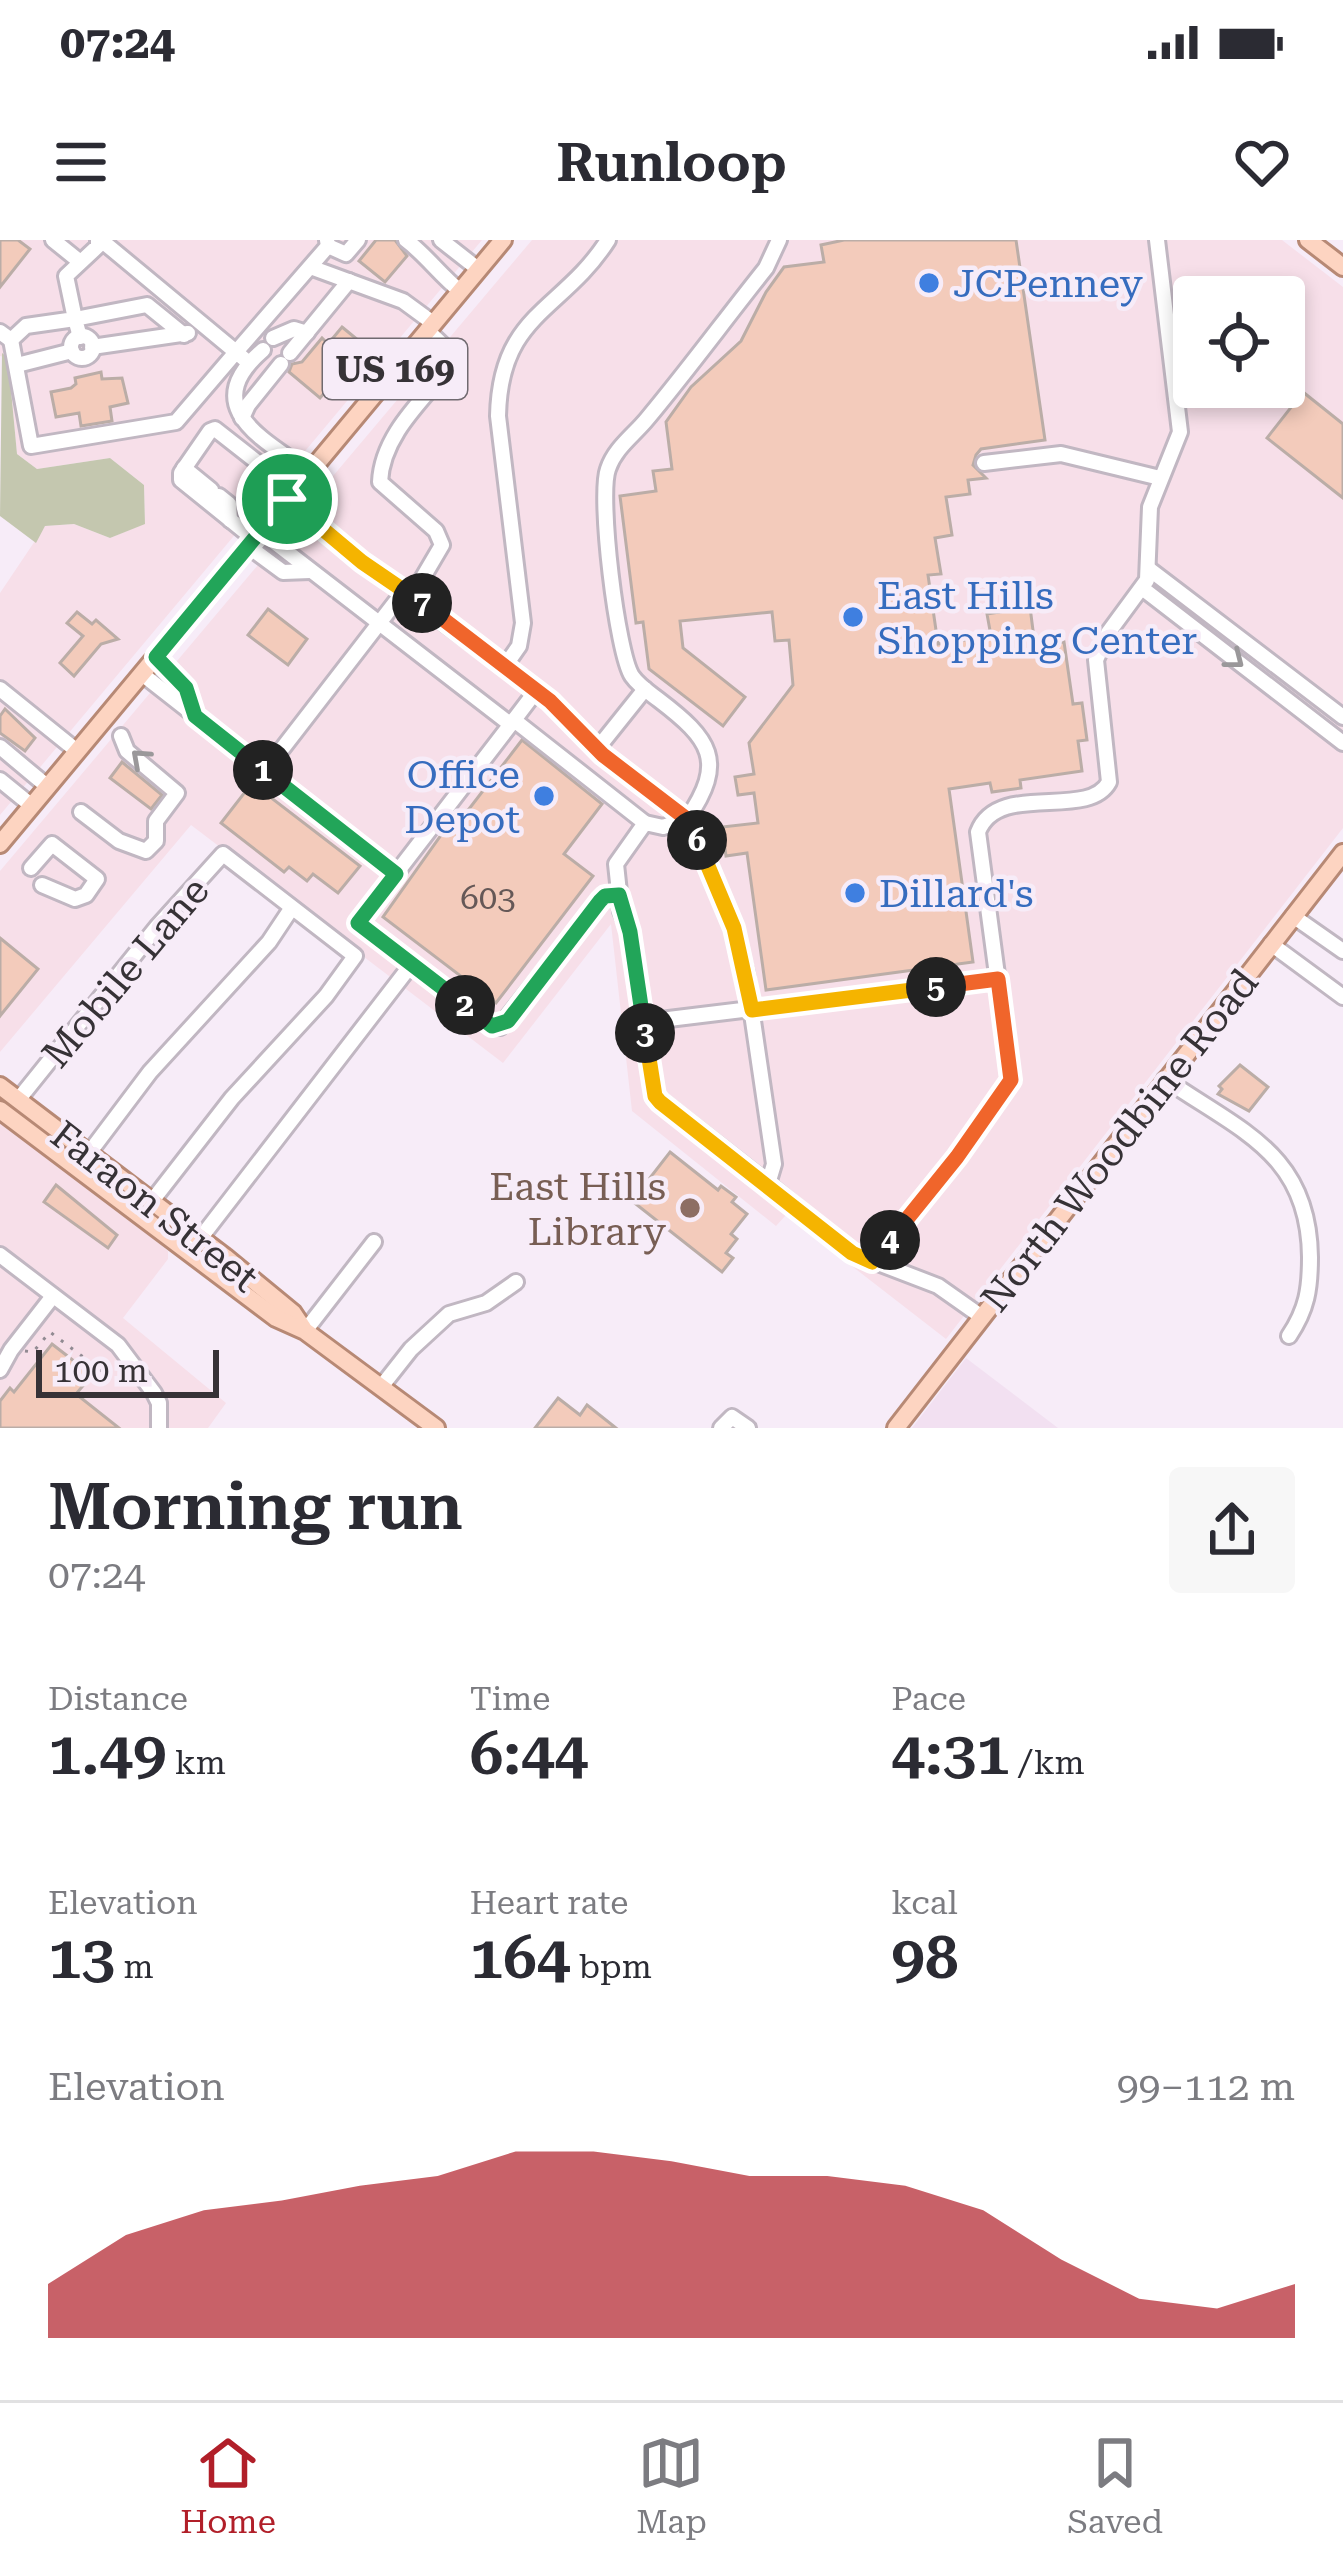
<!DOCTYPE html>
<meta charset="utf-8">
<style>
body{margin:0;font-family:"Roboto Serif",serif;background:#f7f7f7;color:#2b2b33;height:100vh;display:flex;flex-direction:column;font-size:45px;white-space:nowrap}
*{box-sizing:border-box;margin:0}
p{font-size:39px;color:#7c7c81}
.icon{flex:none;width:66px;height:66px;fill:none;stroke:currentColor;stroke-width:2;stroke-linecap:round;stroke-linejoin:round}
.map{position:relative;height:1188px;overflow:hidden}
.drawer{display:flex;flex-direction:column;background:#fff;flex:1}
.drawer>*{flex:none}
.buttons{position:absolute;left:1173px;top:36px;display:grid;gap:24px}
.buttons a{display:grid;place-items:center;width:132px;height:132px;border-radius:12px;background:#fff;box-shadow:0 6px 18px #0003;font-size:60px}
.scale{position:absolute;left:36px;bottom:30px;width:183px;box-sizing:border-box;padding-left:12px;border:6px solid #363236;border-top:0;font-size:33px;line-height:42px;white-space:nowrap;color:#363236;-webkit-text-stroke:9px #f7ecf8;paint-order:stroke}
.pin{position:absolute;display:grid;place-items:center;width:102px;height:102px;color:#fff;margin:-51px;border:6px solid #fff;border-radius:50%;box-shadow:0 3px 12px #0007}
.km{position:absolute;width:60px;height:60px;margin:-30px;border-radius:50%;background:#222;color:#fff;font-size:33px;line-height:60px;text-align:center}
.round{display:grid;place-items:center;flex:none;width:126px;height:126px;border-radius:12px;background:#f7f7f7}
.summary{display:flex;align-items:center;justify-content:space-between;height:204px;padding:0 48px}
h1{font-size:66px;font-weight:600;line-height:90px}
.figures{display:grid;grid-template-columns:repeat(3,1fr);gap:18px;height:204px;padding:12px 48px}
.figures div{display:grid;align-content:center}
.figures b{font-size:60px;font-weight:600}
.figures small{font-size:33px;font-weight:400}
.figures p{font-size:33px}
.chart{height:336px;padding:24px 48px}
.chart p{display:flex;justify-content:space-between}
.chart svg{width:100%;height:216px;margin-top:12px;fill:#b11f29;opacity:.7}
.status{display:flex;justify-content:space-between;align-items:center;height:84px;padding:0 60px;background:#fff;direction:ltr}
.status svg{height:33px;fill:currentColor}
header{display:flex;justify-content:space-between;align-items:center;height:156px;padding:0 48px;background:#fff;font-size:54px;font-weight:600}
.menu{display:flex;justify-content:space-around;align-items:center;height:168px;border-top:3px solid #e1e1e2;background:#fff;font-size:33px;color:#7c7c81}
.menu a{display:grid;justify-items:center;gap:6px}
.menu .current{color:#b11f29}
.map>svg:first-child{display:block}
</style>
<div class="status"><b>07:24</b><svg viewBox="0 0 49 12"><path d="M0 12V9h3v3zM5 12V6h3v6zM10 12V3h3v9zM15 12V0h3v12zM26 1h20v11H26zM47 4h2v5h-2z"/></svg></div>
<header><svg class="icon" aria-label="menu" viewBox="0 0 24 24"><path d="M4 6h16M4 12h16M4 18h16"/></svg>Runloop<svg class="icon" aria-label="heart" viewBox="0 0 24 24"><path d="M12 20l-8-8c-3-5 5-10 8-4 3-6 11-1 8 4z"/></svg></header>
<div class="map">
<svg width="1343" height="1188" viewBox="0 0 1343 1188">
<rect width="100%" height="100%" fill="#f7ecf8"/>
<g fill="#f7dfe9" fill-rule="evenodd">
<polygon points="0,0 93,0 221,109 219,121 179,172 189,181 245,111 116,0 482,0 0,575 0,353 45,286 74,284 110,298 145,283 144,245 110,218 37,229 17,214 8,118 0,116"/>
<path d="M532,0H1282L1343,47V588L946,1099L786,975L776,986L632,871L611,684L503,823L191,585L0,812V631ZM1194,57H1284V147H1194Z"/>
<polygon points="0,875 168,1011 168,1019 123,1078 226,1163 208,1188 0,1188"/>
</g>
<polygon fill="#f2e0f1" points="966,1118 1058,1188 912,1188"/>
<polygon fill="#c4c7af" points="2,113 8,118 17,214 37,229 110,218 144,245 145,284 110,298 74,284 45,286 36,303 0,276"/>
<g fill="#f3cbbb" stroke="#bbada7" stroke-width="3">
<polygon points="0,0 18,0 30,9 0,47"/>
<polygon points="376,0 395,0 407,16 385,42 359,21"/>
<polygon points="844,0 1016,0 1045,200 981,209 976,215 973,225 986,238 968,240 970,254 946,257 952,295 935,298 941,334 928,335 938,404 991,396 987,374 1030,367 1035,406 1064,402 1073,464 1082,463 1087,500 1078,501 1082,531 1020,540 1021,548 992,552 990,543 949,549 973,722 766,750 747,613 726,616 722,587 758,583 754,553 738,555 735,537 754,534 749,503 793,445 789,400 775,401 772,372 680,381 683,408 745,457 723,486 649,429 643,382 636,383 620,256 656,251 653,231 672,229 666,182 691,147 741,101 766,52 784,27 824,22 821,5"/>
<polygon points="342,87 364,105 352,120 362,128 343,152 333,143 320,158 289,132 292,124 302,122 322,98 328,104"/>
<polygon points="101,132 102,139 122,138 128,163 110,167 112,181 81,186 79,173 56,177 51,152 71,148 76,144 75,138"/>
<polygon points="1303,152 1343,184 1343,258 1267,198"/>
<polygon points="268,369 307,399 288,425 248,395"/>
<polygon points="77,372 92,384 96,380 118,399 101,404 74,436 60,423 83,396 67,383"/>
<polygon points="5,469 35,498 25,511 0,493 0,476"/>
<polygon points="522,500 602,564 564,614 593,636 496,763 383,677 444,591 449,595"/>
<polygon points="122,522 162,555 151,569 110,538"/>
<polygon points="252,543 360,626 338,653 313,634 307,641 289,627 284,632 221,583"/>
<polygon points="0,698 38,729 0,776"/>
<polygon points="1240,825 1268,847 1249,871 1218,854 1222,849 1219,846"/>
<polygon points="670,912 718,950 721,946 736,957 732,962 747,974 731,994 737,999 726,1013 733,1018 722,1032 632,961"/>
<polygon points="56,945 117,995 108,1008 44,962"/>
<polygon points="52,1104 92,1135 76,1154 119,1188 0,1188 0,1161 10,1148 14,1152"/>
<polygon points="558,1158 580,1175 587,1165 616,1188 535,1188"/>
</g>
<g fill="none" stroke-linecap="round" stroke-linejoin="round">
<defs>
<g id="minor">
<polyline points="53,0 79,21"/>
<polyline points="101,0 236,112 328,6 327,0"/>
<path d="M406,0C426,15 440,35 460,51"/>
<polyline points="441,0 478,29"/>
<polyline points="328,6 346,14 358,0"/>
<polyline points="313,28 403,61 433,83"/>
<polyline points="0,92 11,100 26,86 75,79 66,36 98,6 98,0"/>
<circle cx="82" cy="107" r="11"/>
<polyline points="80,97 75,79 147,65 184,95"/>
<polyline points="273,98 294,89 307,93"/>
<polyline points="11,100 31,206 176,182 236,112 249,123"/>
<polyline points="92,107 188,93"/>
<path d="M263,110C197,167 263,199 309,232"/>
<polyline points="290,113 349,41"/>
<polyline points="17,125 72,111"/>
<polyline points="242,178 248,165 281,124"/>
<polyline points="984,223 1061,214 1160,238"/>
<polyline points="184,228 211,250"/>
<polyline points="219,256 229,264 230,280"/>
<polyline points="287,259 362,322 550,461 603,515 687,579 733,688 746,733 774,924 768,944 852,1013 938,1046 982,1077"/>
<polyline points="260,291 510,484"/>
<polyline points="254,299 181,240 181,233 210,191 215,189 294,251"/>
<polyline points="248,306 283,332 310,331"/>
<polyline points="1149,329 1343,477"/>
<polyline points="1142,348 1343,503"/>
<path d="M412,356L442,305L436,291L380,242C382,195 423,160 451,125V113L427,90"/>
<polyline points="156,417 188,452 195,476"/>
<path d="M505,426L519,406L523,383L498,176C500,73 562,72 608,0"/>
<polyline points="142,434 396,633"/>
<polyline points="0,449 77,511"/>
<polyline points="514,480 536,451"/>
<polyline points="0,507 48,547"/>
<polyline points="597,509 645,449"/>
<polyline points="265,531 404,351"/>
<polyline points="0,540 32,566"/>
<polyline points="81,572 119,601 146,611 156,601 156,581 177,553 127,511 121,496"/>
<polyline points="31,628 52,604 97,639 86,655 75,659 42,645"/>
<polyline points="619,655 605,656 600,661 500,787 492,786 358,683 514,480 645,583"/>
<polyline points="1293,676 1343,711"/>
<polyline points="1271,704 1343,757"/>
<polyline points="644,782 998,739"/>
<path d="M1165,839C1240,891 1309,913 1310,1017C1310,1049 1307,1069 1289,1096"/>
<polyline points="18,860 157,687 223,614 355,716 326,756 232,858 152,961"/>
<polyline points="89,913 150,832 269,702 291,669"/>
<path d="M768,944L655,856L630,692L621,671L616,624L645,583L663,587L687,579C727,521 710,499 659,460C650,453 639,446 632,436C617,413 598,256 608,229C615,208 633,196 647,179C688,130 726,78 766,28L779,0"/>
<polyline points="189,1013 411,725"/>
<polyline points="0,1015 118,1105 154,1153 159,1163 159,1188"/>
<path d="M872,1022L957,917L1011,840L978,592C998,540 1088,581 1109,542L1096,420L1108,393L1147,340L1150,267L1180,192L1157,0"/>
<polyline points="305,1091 374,1002"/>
<polyline points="0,1130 11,1110 53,1056"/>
<polyline points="381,1147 411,1109 449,1074 486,1063 516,1042"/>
<polyline points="721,1188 732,1177 748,1188"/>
</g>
<g id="major">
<polyline points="1308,0 1343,27"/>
<polyline points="0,604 503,0"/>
<polyline points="0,846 225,1017 293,1073 303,1088"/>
<polyline points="0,870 276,1078 305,1091 436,1188"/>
<polyline points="896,1188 1343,613"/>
</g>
</defs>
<use href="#minor" stroke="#c1b7c2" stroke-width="20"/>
<use href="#major" stroke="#b78975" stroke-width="22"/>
<polyline stroke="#918a92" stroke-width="3" stroke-dasharray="3 9" stroke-linecap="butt" points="25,1111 33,1112 50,1092 107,1135"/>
<use href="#minor" stroke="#fff" stroke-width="14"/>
<use href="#major" stroke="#fdd4c1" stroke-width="16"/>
</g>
<defs><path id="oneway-chevron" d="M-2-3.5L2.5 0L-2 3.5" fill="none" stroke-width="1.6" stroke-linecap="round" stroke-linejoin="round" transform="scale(3)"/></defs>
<g stroke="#9a989a">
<use href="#oneway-chevron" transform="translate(1235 420) rotate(38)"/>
<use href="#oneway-chevron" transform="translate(140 518) rotate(-138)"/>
</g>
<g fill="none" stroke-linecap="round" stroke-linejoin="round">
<defs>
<polyline id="split-1" points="263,530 195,476 186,448 156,417 287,259"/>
<polyline id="split-2" points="263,530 396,634 358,683 465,765"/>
<polyline id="split-3" points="465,765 492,786 508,781 600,661 605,656 619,655 630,692 645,793"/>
<polyline id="split-4" points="645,793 655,856 660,862 852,1013 872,1022 890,1000"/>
<polyline id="split-5" points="890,1000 957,917 1011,840 998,739 936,747"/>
<polyline id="split-6" points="697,600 734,688 752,770 936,747"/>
<polyline id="split-7" points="422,363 550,461 603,515 688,580 697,600"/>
<polyline id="split-8" points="287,259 362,322 422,363"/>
</defs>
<use href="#split-1" stroke="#fff" stroke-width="24"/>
<use href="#split-2" stroke="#fff" stroke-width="24"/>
<use href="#split-3" stroke="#fff" stroke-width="24"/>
<use href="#split-4" stroke="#fff" stroke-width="24"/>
<use href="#split-5" stroke="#fff" stroke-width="24"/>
<use href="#split-6" stroke="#fff" stroke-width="24"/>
<use href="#split-7" stroke="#fff" stroke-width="24"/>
<use href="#split-8" stroke="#fff" stroke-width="24"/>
<use href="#split-1" stroke="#22a559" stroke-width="15"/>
<use href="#split-2" stroke="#22a559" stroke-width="15"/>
<use href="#split-3" stroke="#22a559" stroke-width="15"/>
<use href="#split-4" stroke="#f5b400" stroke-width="15"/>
<use href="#split-5" stroke="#f0652b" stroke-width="15"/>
<use href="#split-6" stroke="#f5b400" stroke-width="15"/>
<use href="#split-7" stroke="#f0652b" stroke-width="15"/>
<use href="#split-8" stroke="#f5b400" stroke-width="15"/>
</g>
<g fill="#3f7fe0" stroke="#f7ecf8" stroke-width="4.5">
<circle cx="929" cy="43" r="12"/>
<circle cx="853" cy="377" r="12"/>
<circle cx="544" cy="556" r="12"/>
<circle cx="855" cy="653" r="12"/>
</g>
<circle fill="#8d6e63" stroke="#f7ecf8" stroke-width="4.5" cx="690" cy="968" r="12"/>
<g text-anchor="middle" stroke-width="9" stroke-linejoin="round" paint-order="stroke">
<g font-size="33" fill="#655857">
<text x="488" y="669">603</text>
</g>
<rect fill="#f7ecf8" stroke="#706a70" stroke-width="3" x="323" y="99" width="144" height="60" rx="9"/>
<g font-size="36" font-weight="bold" fill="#363236">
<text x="395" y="142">US 169</text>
</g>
<g font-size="39" fill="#366cbe" stroke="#f7ecf8" text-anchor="start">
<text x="953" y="57">JCPenney</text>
<text x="877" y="369">East Hills<tspan x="877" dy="45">Shopping Center</tspan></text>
<text x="520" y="548" text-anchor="end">Office<tspan x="520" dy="45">Depot</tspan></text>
<text x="879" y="667">Dillard's</text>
</g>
<g font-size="39" fill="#363236" stroke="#f7ecf8">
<text transform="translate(125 732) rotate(-50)" y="14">Mobile Lane</text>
<text transform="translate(1119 900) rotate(-52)" y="14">North Woodbine Road</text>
<text transform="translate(155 966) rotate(38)" y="14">Faraon Street</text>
</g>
<g font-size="39" fill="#785e54" stroke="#f7ecf8" text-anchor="end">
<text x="666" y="960">East Hills<tspan x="666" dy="45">Library</tspan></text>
</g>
</g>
</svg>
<div class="buttons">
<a><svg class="icon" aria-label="locate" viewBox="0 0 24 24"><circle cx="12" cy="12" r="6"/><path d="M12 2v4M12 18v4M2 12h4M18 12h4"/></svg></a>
</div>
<div class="scale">100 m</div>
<div class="pin" style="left:287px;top:259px;background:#1e9e55"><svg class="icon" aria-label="arrive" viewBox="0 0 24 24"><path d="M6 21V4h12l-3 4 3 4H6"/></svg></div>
<b class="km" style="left:263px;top:530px">1</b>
<b class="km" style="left:465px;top:765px">2</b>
<b class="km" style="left:645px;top:793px">3</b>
<b class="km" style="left:890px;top:1000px">4</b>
<b class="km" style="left:936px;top:747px">5</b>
<b class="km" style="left:697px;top:600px">6</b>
<b class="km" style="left:422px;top:363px">7</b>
</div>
<section class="drawer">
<div class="summary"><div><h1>Morning run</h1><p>07:24</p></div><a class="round"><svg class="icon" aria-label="share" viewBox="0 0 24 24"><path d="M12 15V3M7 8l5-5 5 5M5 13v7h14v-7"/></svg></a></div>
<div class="figures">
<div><p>Distance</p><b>1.49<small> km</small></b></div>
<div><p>Time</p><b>6:44</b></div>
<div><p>Pace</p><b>4:31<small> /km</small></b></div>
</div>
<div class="figures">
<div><p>Elevation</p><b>13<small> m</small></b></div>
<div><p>Heart rate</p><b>164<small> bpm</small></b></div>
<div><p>kcal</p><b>98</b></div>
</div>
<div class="chart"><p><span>Elevation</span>99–112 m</p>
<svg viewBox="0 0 160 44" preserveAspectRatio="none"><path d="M0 44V33L10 23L20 18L30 16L40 13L50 11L60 6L70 6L80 8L90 11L100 11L110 13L120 18L130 28L140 36L150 38L160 33V44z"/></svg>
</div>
</section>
<nav class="menu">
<a class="current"><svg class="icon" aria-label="home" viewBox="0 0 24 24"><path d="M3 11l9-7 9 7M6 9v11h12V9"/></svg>Home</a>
<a><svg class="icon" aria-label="map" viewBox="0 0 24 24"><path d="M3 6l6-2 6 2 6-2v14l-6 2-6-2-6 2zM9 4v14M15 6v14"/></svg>Map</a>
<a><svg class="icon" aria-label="saved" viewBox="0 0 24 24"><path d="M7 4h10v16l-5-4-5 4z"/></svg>Saved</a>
</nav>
